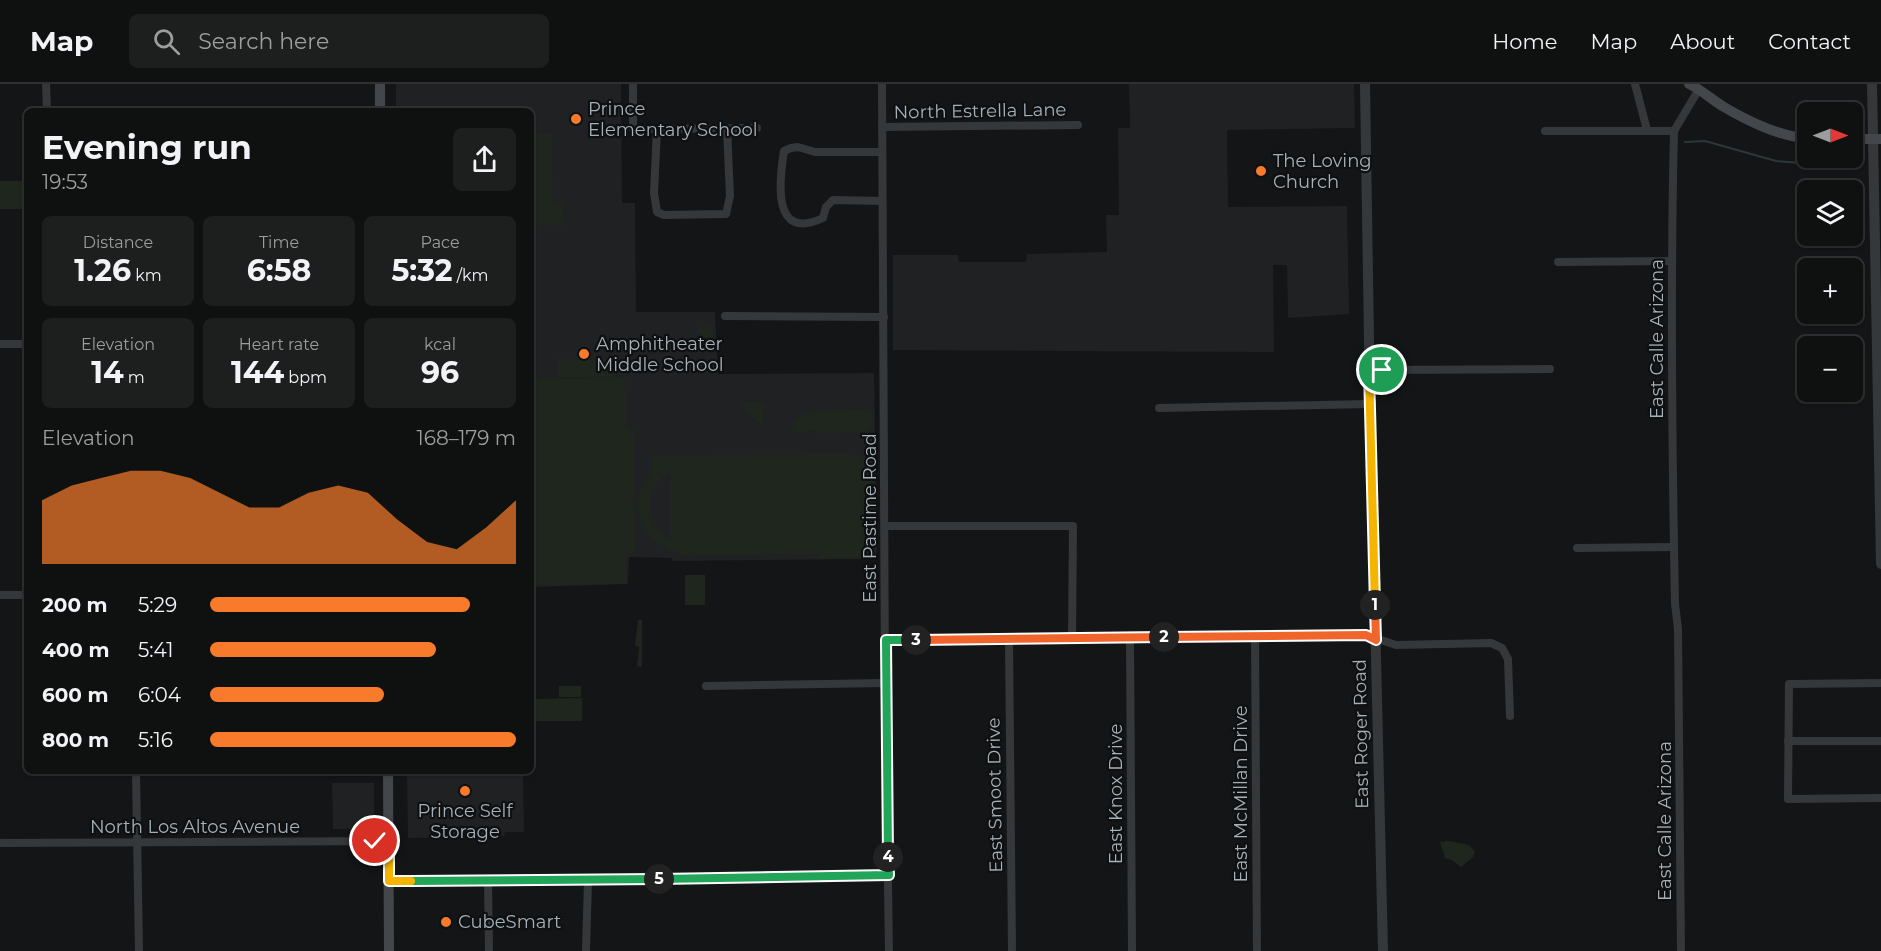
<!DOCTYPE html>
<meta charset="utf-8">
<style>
body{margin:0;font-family:Montserrat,sans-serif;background:#1d1e1e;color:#f1f3f6;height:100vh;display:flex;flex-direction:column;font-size:22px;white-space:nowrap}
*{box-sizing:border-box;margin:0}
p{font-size:20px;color:#9b9d9f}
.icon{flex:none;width:33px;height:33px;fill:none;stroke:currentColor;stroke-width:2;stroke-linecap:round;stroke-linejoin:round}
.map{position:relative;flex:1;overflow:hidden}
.sheet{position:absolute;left:24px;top:24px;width:510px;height:666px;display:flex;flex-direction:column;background:#0f1010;border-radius:9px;box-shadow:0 2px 4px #0004,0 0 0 2px #2f3030}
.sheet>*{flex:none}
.needle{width:39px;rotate:90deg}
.buttons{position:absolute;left:1797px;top:18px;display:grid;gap:12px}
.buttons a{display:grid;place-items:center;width:66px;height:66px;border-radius:9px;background:#0f1010;box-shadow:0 2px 4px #0004,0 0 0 2px #2f3030;font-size:30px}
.pin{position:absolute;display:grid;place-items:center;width:51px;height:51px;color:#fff;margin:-26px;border:3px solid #fff;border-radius:50%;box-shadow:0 2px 6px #0007}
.km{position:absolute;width:30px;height:30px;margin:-15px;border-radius:50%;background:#222;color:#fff;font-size:16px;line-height:30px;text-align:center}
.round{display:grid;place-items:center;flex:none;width:63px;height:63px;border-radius:9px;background:#1d1e1e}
.headline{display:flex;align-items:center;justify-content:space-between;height:102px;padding:0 18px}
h1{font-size:33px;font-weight:700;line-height:45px}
.stats{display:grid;grid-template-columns:repeat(3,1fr);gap:9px;height:102px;padding:6px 18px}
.stats div{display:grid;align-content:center;border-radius:9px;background:#1d1e1e;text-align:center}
.stats b{font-size:30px;font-weight:700}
.stats small{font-size:16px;font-weight:400}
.stats p{font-size:16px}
.chart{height:168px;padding:12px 18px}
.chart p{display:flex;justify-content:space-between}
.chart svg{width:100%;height:108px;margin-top:6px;fill:#f87b2b;opacity:.7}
ul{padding:0 18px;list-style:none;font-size:20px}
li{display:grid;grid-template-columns:96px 72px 1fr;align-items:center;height:45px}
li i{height:15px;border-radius:8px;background:#f87b2b}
header{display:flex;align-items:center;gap:36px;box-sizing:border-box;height:84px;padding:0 30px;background:#0f1010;border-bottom:2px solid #2f3030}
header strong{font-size:28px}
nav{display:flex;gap:33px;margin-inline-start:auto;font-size:21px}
.search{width:420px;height:54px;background:#1d1e1e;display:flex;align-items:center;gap:15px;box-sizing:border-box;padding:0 21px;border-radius:9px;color:#9b9d9f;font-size:22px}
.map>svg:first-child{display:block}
</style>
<header>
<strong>Map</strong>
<div class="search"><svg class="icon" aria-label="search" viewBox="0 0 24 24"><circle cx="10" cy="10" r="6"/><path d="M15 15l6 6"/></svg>Search here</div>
<nav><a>Home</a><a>Map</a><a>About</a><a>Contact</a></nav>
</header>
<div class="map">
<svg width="1881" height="867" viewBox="0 0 1881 867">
<rect width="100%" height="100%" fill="#141516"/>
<g fill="#202123">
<polygon points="396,0 621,0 622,119 635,119 636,228 715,228 718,290 874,289 877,475 672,477 672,474 629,473 628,500 531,503 531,27 396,27"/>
<polygon points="1129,0 1354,0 1355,44 1227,46 1228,123 1347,122 1349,230 1288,234 1287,181 1273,181 1274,268 893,266 893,171 958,171 959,178 1026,178 1027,170 1107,168 1106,131 1119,131 1118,44 1130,44"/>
<polygon points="407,687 523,687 524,748 505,748 504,752 408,754"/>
<polygon points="332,699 374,699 374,745 333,745"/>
</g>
<g fill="#1f261e" fill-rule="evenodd">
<polygon points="531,35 533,35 533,50 552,50 553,119 563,119 564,141 531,141"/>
<polygon points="0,97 23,97 24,125 0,125"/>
<polygon points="710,239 713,248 714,268 706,270 697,245"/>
<rect x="558" y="275" width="58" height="18"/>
<polygon points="625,294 626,345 634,346 635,469 626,470 626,500 531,501 531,295"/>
<polygon points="739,318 762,318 765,323 761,331 764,342 747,330"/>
<polygon points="865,326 872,328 872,343 868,348 819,349 813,347 795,349 791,344 798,333 811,327 814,330 818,327"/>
<path d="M848,370L864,372L872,383L873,474L819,475V470L687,471C658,465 632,445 639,412C641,402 650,394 651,386C652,382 651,376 651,372ZM670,388H671V456C644,440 642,404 670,388Z"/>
<rect x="685" y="491" width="20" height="30"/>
<polygon points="638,536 642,536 642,583 637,582 639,563 635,562"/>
<rect x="559" y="602" width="22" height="11"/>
<polygon points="582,614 582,637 536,637 536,615"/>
<polygon points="1449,757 1469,761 1475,768 1473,773 1461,783 1452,776 1445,774 1440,758"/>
</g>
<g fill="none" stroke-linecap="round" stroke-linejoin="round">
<polyline stroke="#2a383a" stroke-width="2" points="1685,58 1705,57 1776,77 1856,83"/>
<g stroke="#35383b" stroke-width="8">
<polyline points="46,0 47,27"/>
<polyline points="633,0 633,45 657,45 654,109 657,128 664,131 726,130 730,112 727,45"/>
<polyline points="882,0 885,599 889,867"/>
<polyline points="1635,0 1647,46"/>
<polyline points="882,43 1078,41"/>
<polyline points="657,45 757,44"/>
<polyline points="1545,47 1674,47"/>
<path d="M1674,47C1670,205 1672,362 1675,520L1678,545L1681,867"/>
<polyline points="1674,47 1699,5"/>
<path d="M882,68H815L798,63L791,64L784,67C779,98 772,158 823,134L826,123L833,116L882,117"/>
<polyline points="1558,178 1671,177"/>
<polyline points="725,232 884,233"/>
<polyline points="0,260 27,260"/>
<polyline points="1369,286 1550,285"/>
<polyline points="1159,324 1370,320"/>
<polyline points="885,442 1073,442 1072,554"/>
<polyline points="1577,464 1674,463"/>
<polyline points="0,511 27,511"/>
<polyline points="1255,552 1257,867"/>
<polyline points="1130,554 1132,867"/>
<polyline points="1009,555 1012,867"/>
<polyline points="886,556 1366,551 1396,561 1491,559 1502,564 1508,575 1510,632"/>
<polyline points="1881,599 1789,600 1788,715 1881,714"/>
<polyline points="706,602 885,599"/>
<polyline points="1788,657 1881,657"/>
<polyline points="136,687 139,867"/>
<polyline points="0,759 389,757"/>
<polyline points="389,797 889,791"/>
<polyline points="488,797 489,867"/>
<polyline points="586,867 588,796"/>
</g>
<g stroke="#35383b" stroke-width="10">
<polyline points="1365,0 1370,320 1383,867"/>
<polyline points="1872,0 1881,480"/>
</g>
<g stroke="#43474b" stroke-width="10">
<polyline points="380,0 380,27"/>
<path d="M1689,0C1702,6 1712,16 1724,23C1746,36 1782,54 1808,54"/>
<polyline points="1852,55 1881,55"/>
<polyline points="388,687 389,867"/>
</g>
</g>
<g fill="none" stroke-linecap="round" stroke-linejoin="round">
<defs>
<polyline id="split-1" points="1375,521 1369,286 1382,286"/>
<polyline id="split-2" points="1164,553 1366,551 1376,556 1375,521"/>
<polyline id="split-3" points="916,556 1164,553"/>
<polyline id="split-4" points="888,773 886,556 916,556"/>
<polyline id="split-5" points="659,795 889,791 888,773"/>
<polyline id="split-6" points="411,797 659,795"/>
<polyline id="split-7" points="375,757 389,757 389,797 411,797"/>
</defs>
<use href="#split-1" stroke="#fff" stroke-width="12"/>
<use href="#split-2" stroke="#fff" stroke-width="12"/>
<use href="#split-3" stroke="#fff" stroke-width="12"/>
<use href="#split-4" stroke="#fff" stroke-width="12"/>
<use href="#split-5" stroke="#fff" stroke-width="12"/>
<use href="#split-6" stroke="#fff" stroke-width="12"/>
<use href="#split-7" stroke="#fff" stroke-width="12"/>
<use href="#split-1" stroke="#f5b400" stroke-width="8"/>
<use href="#split-2" stroke="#f0652b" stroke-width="8"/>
<use href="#split-3" stroke="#f0652b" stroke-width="8"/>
<use href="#split-4" stroke="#22a559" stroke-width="8"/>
<use href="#split-5" stroke="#22a559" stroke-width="8"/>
<use href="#split-6" stroke="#22a559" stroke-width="8"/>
<use href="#split-7" stroke="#f5b400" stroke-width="8"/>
</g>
<g fill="#f87b2b" stroke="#0f1011" stroke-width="2">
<circle cx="576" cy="35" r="6"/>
<circle cx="1261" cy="87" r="6"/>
<circle cx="584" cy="270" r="6"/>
<circle cx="465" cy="707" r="6"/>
<circle cx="446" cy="838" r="6"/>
</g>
<g text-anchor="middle" stroke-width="4.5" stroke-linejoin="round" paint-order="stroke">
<g font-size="18" fill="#a5b0b7" stroke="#0f1011" text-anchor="start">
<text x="588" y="31">Prince<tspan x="588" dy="21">Elementary School</tspan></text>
<text x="1273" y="83">The Loving<tspan x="1273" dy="21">Church</tspan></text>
<text x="596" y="266">Amphitheater<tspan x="596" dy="21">Middle School</tspan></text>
<text x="465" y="733" text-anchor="middle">Prince Self<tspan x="465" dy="21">Storage</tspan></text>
<text x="458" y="844">CubeSmart</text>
</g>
<g font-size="18" fill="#a5b0b7" stroke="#0f1011">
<text transform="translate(980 27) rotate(-1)" y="6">North Estrella Lane</text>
<text transform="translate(1657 255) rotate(-90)" y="6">East Calle Arizona</text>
<text transform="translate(870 434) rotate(-90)" y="6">East Pastime Road</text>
<text transform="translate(1361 650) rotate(-91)" y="6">East Roger Road</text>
<text transform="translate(1116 710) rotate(-90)" y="6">East Knox Drive</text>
<text transform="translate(1241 710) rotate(-90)" y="6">East McMillan Drive</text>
<text transform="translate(995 711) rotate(-91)" y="6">East Smoot Drive</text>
<text transform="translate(1665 737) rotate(-90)" y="6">East Calle Arizona</text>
<text x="195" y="749">North Los Altos Avenue</text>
</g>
</g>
</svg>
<div class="buttons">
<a><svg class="needle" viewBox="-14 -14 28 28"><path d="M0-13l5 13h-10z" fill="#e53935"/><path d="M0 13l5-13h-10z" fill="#9b9d9f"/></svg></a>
<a><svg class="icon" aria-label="layers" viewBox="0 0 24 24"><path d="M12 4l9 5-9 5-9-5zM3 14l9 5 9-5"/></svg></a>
<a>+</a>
<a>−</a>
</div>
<div class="pin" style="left:1382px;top:286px;background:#1e9e55"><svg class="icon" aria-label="arrive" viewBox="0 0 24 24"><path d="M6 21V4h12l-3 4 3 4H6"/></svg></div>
<div class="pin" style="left:375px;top:757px;background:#d93025"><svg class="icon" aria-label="check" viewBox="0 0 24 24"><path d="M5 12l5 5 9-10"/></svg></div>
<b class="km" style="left:1375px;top:521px">1</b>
<b class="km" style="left:1164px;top:553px">2</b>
<b class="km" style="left:916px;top:556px">3</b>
<b class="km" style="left:888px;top:773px">4</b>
<b class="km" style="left:659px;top:795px">5</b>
<section class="sheet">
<div class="headline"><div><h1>Evening run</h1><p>19:53</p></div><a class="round"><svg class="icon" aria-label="share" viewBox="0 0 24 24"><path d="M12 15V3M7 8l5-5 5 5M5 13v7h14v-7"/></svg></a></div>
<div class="stats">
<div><p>Distance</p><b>1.26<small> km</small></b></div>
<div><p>Time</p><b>6:58</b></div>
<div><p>Pace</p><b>5:32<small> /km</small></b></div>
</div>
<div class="stats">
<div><p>Elevation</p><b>14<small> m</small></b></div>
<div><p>Heart rate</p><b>144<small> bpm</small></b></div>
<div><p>kcal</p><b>96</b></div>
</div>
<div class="chart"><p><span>Elevation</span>168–179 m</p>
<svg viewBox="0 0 160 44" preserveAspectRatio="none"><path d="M0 44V18L10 12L20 9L30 6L40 6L50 9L60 15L70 21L80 21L90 15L100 12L110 15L120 26L130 35L140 38L150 29L160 18V44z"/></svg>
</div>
<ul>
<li><b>200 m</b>5:29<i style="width:85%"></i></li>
<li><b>400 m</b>5:41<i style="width:74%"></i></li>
<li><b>600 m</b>6:04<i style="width:57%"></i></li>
<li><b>800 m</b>5:16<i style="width:100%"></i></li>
</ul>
</section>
</div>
